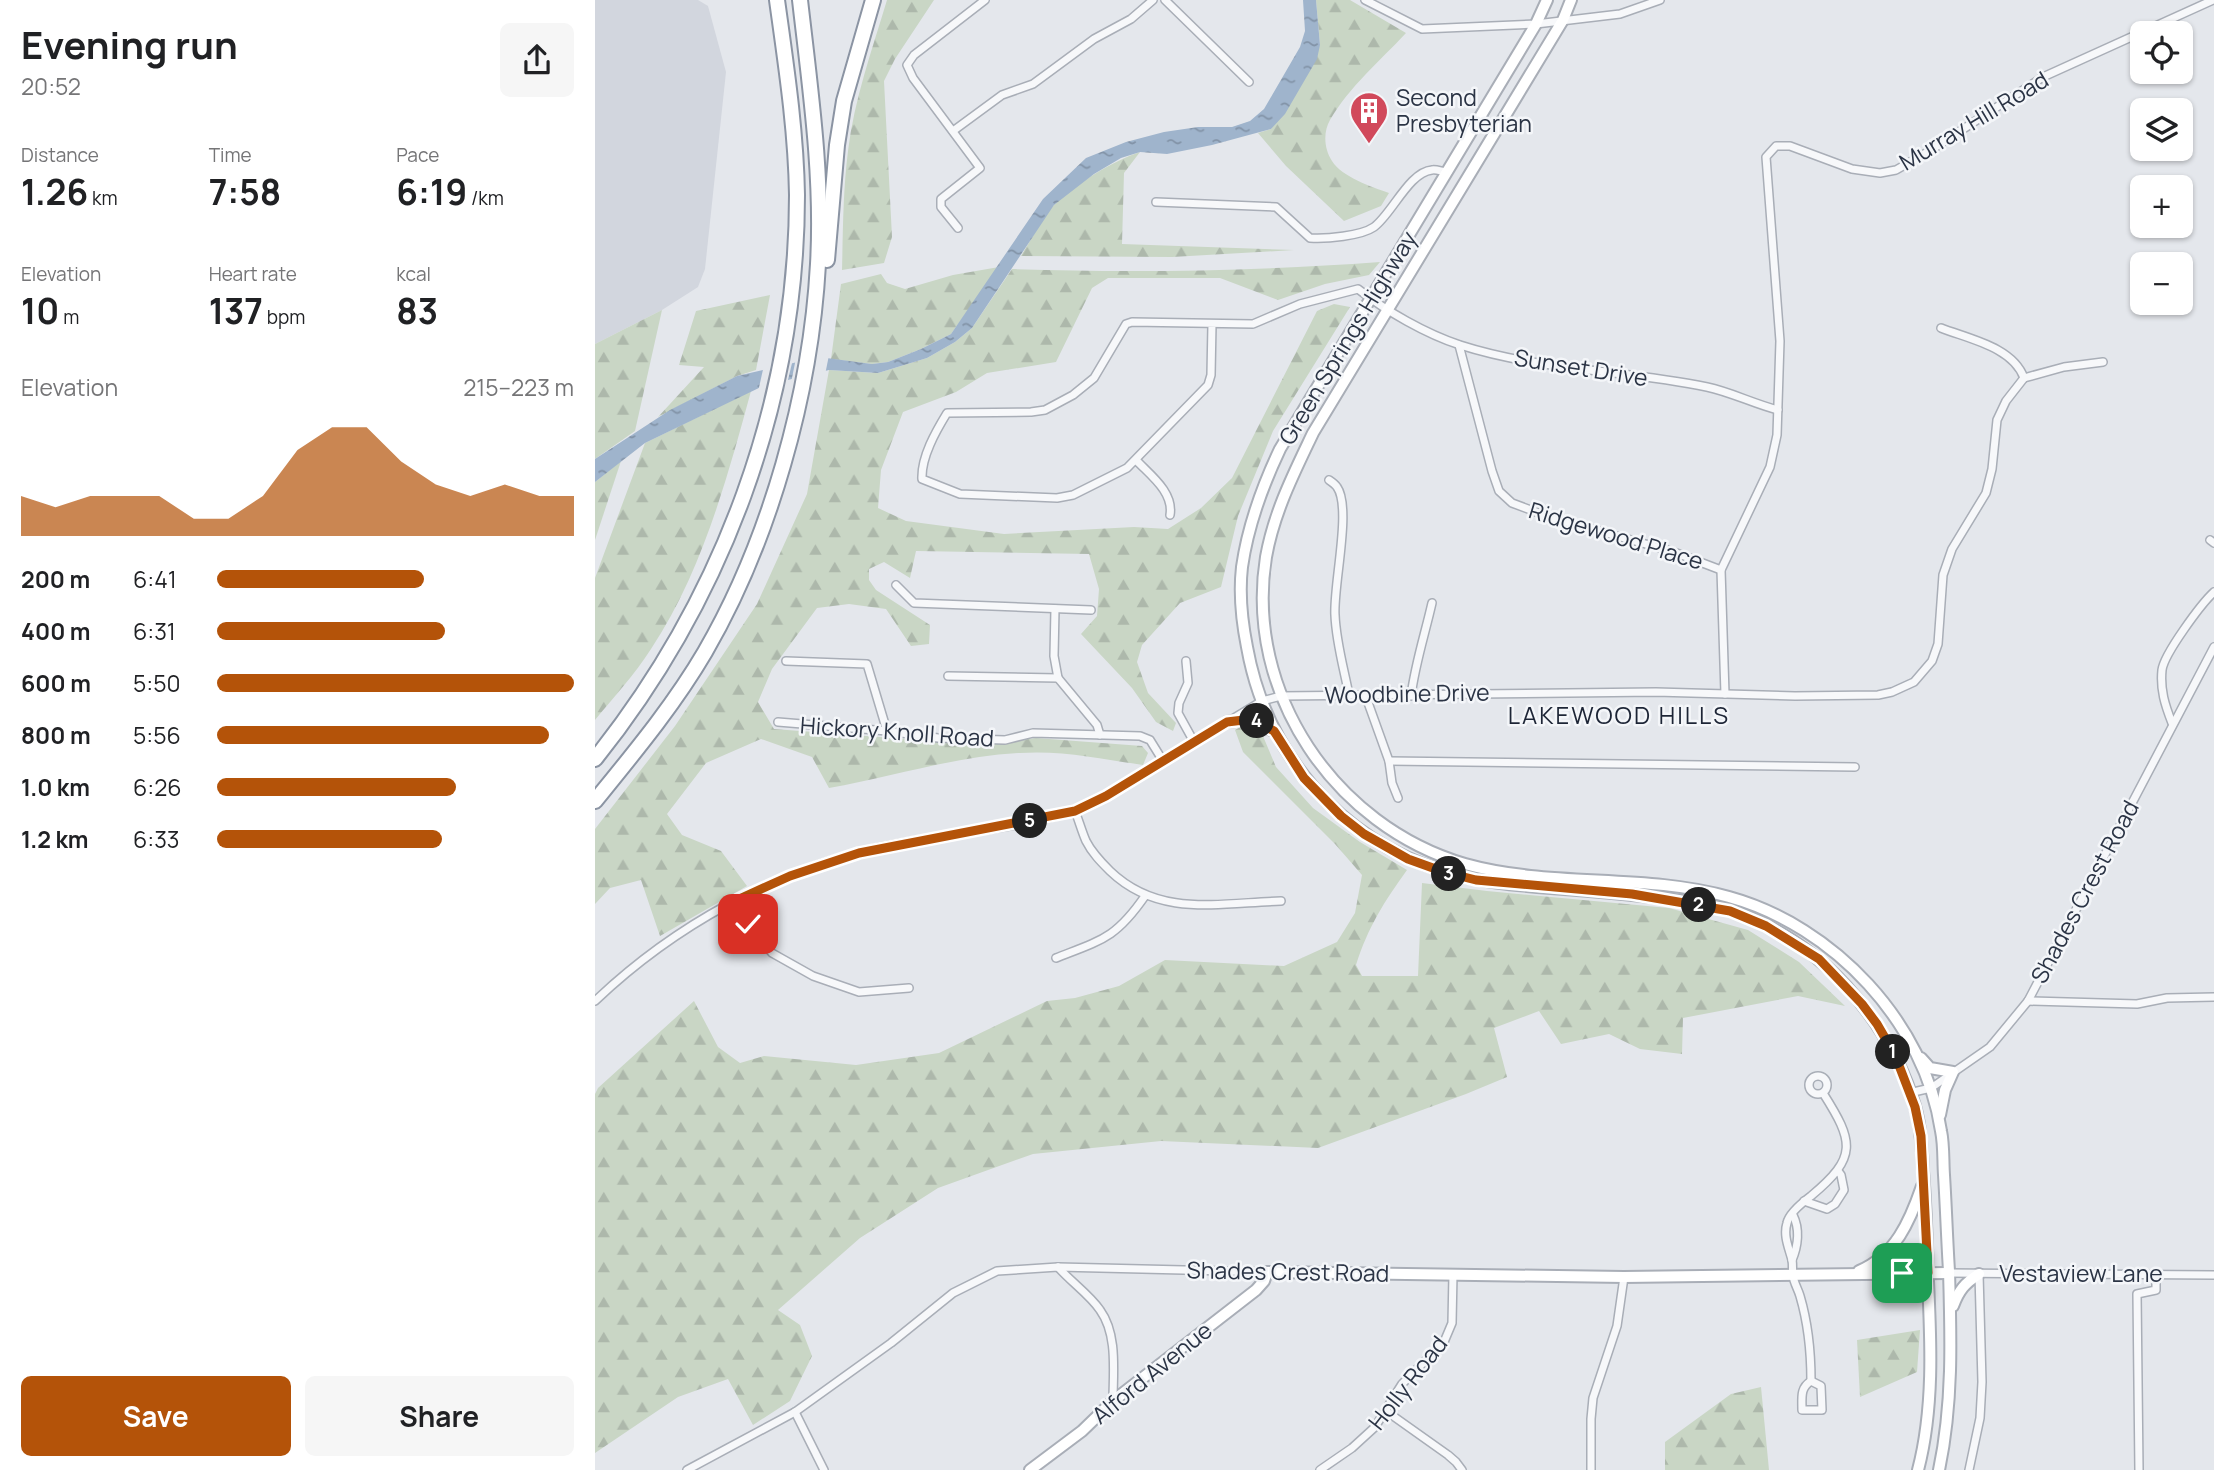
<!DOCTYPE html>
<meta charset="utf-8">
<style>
body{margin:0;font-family:Manrope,sans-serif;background:#f6f6f6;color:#202124;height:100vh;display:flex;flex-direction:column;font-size:26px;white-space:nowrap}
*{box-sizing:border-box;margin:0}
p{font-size:23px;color:#757577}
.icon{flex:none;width:38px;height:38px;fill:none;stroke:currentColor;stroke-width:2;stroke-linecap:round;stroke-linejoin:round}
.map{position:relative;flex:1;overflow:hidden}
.panel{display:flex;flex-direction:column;background:#fff;width:595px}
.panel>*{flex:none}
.controls{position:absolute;left:1535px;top:21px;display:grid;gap:14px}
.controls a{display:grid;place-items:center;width:63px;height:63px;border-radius:10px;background:#fff;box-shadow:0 2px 5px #0004;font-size:35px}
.pin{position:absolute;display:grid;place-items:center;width:60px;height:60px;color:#fff;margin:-30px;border-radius:14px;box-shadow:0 4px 10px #0006}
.km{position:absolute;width:35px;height:35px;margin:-18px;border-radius:50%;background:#222;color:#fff;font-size:19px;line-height:35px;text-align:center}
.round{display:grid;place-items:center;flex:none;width:74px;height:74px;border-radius:10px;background:#f6f6f6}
.summary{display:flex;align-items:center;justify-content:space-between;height:119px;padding:0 21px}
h1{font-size:38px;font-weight:700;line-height:52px}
.metrics{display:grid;grid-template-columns:repeat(3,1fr);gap:10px;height:119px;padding:7px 21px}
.metrics div{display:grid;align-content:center}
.metrics b{font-size:35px;font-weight:700}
.metrics small{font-size:19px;font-weight:400}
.metrics p{font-size:19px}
.chart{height:196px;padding:14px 21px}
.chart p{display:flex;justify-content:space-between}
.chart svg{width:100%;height:126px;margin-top:7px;fill:#b45309;opacity:.7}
.primary-button{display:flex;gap:14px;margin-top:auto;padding:14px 21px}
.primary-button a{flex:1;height:80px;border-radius:10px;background:#b45309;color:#fff;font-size:28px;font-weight:700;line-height:80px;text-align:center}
.primary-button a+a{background:#f6f6f6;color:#202124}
ul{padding:0 21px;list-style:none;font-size:23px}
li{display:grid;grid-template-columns:112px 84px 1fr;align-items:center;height:52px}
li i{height:18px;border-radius:9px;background:#b45309}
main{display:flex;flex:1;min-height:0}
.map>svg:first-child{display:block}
</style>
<main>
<section class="panel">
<div class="summary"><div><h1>Evening run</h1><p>20:52</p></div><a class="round"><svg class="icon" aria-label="share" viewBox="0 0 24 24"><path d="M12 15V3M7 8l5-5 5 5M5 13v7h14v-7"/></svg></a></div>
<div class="metrics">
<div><p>Distance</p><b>1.26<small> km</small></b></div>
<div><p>Time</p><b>7:58</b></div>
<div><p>Pace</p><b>6:19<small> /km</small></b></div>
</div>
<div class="metrics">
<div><p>Elevation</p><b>10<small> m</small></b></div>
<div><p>Heart rate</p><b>137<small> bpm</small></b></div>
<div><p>kcal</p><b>83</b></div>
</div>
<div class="chart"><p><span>Elevation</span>215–223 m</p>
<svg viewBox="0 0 160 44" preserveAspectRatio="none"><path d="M0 44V30L10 34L20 30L30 30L40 30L50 38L60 38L70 30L80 14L90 6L100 6L110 18L120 26L130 30L140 26L150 30L160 30V44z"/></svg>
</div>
<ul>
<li><b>200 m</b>6:41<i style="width:58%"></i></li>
<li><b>400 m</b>6:31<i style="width:64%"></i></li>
<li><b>600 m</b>5:50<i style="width:100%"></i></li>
<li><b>800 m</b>5:56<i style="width:93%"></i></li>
<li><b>1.0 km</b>6:26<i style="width:67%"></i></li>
<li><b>1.2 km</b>6:33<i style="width:63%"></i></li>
</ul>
<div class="primary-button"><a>Save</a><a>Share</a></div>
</section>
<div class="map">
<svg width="1619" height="1470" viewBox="0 0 1619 1470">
<defs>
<pattern id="forest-firs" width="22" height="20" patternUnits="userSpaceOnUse" patternTransform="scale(1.75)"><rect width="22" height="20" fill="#c9d6c5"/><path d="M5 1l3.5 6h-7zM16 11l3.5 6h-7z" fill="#adb8ab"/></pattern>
<pattern id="water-ripples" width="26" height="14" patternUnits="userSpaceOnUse" patternTransform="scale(1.75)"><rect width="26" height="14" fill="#9fb4cc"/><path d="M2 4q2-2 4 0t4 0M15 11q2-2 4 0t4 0" fill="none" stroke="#8293a7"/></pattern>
</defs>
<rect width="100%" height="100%" fill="#e4e7ec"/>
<polygon fill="#d2d6de" points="0,0 103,0 113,6 131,72 110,269 103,287 67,310 0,344"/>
<g fill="url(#forest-firs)">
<path d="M292,0H339L300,59L289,81L297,237L289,263L247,270C248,231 248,190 253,151C259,100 277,50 292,0Z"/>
<path d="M721,0H755L811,33C786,60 754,87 735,120C728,132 729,149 737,161C747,177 777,187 794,193L786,206L749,221L691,166L663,133L676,129L725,45Z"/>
<path d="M545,152L529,173L527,244L699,250L577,257L426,256C436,240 446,220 458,206C476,186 520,160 545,152Z"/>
<path d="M785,262L774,275L730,284L683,300L625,278H513L497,288L461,362L392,373L361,392L308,412L286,470L283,508L311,521L409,534L539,527L573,529L606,508L637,478L722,311L739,304L755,307L678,431L643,516L626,587L585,603L547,645L542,662L553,693L581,723L578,731L561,722L537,688L486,634L502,616L504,589L494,554L321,551L315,578L289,562L274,569V580L281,590L335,625L334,644L316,646L291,609L254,604L222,608L177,669L163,702L179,729L390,745L441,738L547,746L553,753L548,765C508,759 466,750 425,753C361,756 297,777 234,788L217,757L166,739L111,763L72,814L87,835L126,851L152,886L65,936L46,880L15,888L0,904V829L80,726L162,604L212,494L234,370L283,373L332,358L360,342L377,328L417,269C540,273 662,271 785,262Z"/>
<polygon points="404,267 356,334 326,349 293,362 277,364 236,359 246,284 286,274 292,283 310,289 358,275"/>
<polygon points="175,295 161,370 142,376 63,417 109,367 84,365 101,311"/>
<polygon points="67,310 40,431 0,459 0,344"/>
<path d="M156,391C132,479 107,572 56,649C40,674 19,697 0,720V578L50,443Z"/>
<polygon points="26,461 0,540 0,482"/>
<path d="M649,725L665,729L681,767L718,808L765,842L812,870C789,902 773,927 761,965L767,976H823L827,883L892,891L1074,908L1153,930L1204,962L1250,1006L1203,996L1088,1018L1087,1054L1045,1049L1014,1034L966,1044L944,1011L899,1028L912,1077L871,1094L723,1148L566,1141L438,1154L343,1188L265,1238L183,1310L205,1325L217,1356L195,1401L158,1425L133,1379L83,1397L0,1453V1094L3,1088L99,1001L123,1047L145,1063L169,1056L261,1065L344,1053L452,1001L480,998L524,986L570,960L689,966L742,942L760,913L767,875L740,844L648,752L640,730Z"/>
<polygon points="1325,1330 1322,1372 1265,1397 1262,1340"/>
<polygon points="1166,1387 1174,1470 1070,1470 1070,1442 1136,1394"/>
</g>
<polygon fill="url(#water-ripples)" points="708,0 721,0 725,45 722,59 690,114 676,129 617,145 572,154 545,152 526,158 499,174 459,205 377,328 360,342 332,358 283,373 234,370 168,386 50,443 0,482 0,459 75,410 142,376 224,357 277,364 293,362 326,349 356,334 448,199 491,158 531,142 569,132 603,127 637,127 655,121 669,109 705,47 710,31"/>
<g fill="#e4e7ec">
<polygon points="225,354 234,355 230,375 196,383 201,358"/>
<polygon points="198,359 192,384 163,392 169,365"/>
</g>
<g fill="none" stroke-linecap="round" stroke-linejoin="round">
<defs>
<g id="street">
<polyline points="570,0 654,82"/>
<polyline points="770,0 827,29 941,24 1025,14 1065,0"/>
<polyline points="358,131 407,95 438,84 499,39 536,19 558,0"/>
<path d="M561,202L681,207L715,238C731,239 766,236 779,227C797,214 814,172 837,170C841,169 848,172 853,172"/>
<polyline points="363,228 346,207 346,199 385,168 318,78 312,65 319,55 390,0"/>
<path d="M617,324L616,375L613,385L532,468L478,495L462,498L365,494L327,479C326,457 341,431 352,413L436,412L450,410L478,395L499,378L531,324L537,322L658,324L705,304L763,289C791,311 831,334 865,345C946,371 1031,370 1112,387C1136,392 1159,404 1183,410"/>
<path d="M1346,328C1374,339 1418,347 1429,378"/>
<polyline points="864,345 897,471 904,491 917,503 960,519 1076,551 1126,570"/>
<polyline points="1429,378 1469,367 1508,362"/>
<path d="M541,460C555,475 579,492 575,515"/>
<path d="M734,480C737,482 740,484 742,487C757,508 738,586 740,615C741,642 749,669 754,695"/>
<polyline points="1615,540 1619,543"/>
<polyline points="301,585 319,603 496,610"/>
<polyline points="460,609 459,656 463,678"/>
<polyline points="191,661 272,664 292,731"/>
<polyline points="591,661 593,683 584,703 583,713 599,742"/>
<polyline points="353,676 463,678 502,725 505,735"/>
<polyline points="1130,694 1126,570 1175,467 1182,435 1185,341 1171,157 1181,146 1195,146 1257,169 1285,173 1301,170 1336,150 1448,77 1618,0"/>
<path d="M816,696C820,664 830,634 837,603"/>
<polyline points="771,697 794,761 797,783 803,798"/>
<polyline points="183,722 292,731 343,738 410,740 438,733 545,736 555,740 568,761"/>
<path d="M1577,723C1570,705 1565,690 1567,670C1569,654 1606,604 1619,592"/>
<polyline points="794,761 1260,767"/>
<path d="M480,811C484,821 487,832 491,841C497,853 506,862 515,871C564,918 624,903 686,901"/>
<polyline points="142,900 160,934 177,953 218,976 264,992 314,988"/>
<path d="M461,958C507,940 521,938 550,896"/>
<path d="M0,1001C80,925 179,871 286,847C350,833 417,830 479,811C502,803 524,788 544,775C585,751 626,726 667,701L686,696L1061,692L1200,696L1283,695L1297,692L1319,682L1337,661L1343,644L1348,575L1357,549L1391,493L1397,469L1402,420L1411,401L1429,378"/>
<polyline points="1433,1001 1542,1004 1572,998 1619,997"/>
<circle cx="1223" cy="1085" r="9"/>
<polyline points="1314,1093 1336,1088 1395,1047 1433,1001 1619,647"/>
<polyline points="1209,1201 1232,1209 1240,1204 1249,1190 1246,1175 1243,1171"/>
<path d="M1197,1260C1203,1246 1205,1229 1198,1215"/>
<path d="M463,1267C476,1282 495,1295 505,1310C523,1335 518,1372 518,1401"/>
<polyline points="1354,1273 1619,1275"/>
<path d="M1216,1381C1216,1352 1213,1323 1205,1296C1203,1289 1199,1283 1198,1276C1197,1270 1198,1265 1197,1260C1194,1248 1188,1236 1192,1223C1194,1213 1208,1202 1216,1196C1263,1157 1259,1142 1228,1093"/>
<path d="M1216,1381L1226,1386L1227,1410H1207C1207,1397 1205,1388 1216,1381Z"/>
<polyline points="791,1411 853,1455 861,1462 867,1470"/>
<polyline points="200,1412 229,1470"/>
<polyline points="92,1470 200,1412 296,1343 358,1293 402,1271 463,1267 672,1272"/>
<polyline points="725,1470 757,1448 780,1427 807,1384 849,1342 857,1323 858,1274"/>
<polyline points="996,1470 996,1419 998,1398 1022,1326 1029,1277"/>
<polyline points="1374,1470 1385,1418 1387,1382 1384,1274"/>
<polyline points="1544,1470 1542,1294 1561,1290 1561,1274"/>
</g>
<g id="secondary">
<path d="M952,0L941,24L685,449C667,487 653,525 647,567C644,593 647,622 652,647C671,753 744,839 848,871C883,882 919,885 956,888C997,891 1038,894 1079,900C1098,903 1119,905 1137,911C1226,941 1293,1018 1320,1106C1326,1127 1327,1150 1328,1171C1331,1208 1332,1244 1333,1281C1336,1343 1339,1409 1323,1470"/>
<path d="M976,0L968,20L718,433C699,473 679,512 671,557C649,693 740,826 870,864C956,888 1049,873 1134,897C1239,926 1330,1023 1346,1131C1349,1145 1348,1161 1349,1175C1351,1207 1352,1239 1354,1271C1356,1338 1358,1404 1344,1470"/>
<polyline points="632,722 657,719 678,731"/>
<polyline points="1326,1058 1335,1068 1358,1072 1350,1090 1345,1115"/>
<path d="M1264,1271C1300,1256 1315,1221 1327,1186"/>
<path d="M1358,1306C1364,1290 1370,1283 1384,1274"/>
<polyline points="435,1470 487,1431 518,1401 661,1290 669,1281 672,1272 1029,1277 1354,1273"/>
</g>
<g id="highway">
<polyline points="232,260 242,145 249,101 278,0"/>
<path d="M0,759C128,599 202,401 202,195C201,130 191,65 182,0"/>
<path d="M0,801C39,753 79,705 110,652C175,540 216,393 223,264C228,175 215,88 205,0"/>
</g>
</defs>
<use href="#street" stroke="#a9aeb7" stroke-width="10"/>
<use href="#secondary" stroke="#a9aeb7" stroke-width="14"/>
<use href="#highway" stroke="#8b94a3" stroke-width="18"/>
<use href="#street" stroke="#f7f8fa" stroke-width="7"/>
<use href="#secondary" stroke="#fff" stroke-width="10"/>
<use href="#highway" stroke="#fff" stroke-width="14"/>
</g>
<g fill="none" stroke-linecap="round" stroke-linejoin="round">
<defs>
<polyline id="route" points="153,924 142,900 195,876 264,853 480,811 511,796 632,722 657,719 679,731 709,778 746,816 769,834 813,859 849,872 881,880 1037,894 1135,911 1171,926 1224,959 1267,1004 1282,1024 1300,1055 1320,1107 1326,1136 1333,1273 1307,1273"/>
</defs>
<use href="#route" stroke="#fff" stroke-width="14"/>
<use href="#route" stroke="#b45309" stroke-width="9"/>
</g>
<defs>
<symbol id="building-pin" viewBox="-11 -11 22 30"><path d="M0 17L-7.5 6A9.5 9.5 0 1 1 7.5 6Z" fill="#d1495b" stroke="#f4f6f9"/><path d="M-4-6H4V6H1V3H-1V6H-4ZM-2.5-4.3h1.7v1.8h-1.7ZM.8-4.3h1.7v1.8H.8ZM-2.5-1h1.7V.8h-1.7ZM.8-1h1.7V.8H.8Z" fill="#fff"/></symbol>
</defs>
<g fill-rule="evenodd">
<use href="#building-pin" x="752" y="89" width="44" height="60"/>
</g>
<g text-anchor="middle" stroke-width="5" stroke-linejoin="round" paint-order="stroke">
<g font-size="23" fill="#2b3445" stroke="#f4f6f9" text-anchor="start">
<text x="801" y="106">Second<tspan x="801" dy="26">Presbyterian</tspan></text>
</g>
<g font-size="23" fill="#2b3445" stroke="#f4f6f9">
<text transform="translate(1379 121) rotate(-31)" y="8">Murray Hill Road</text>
<text transform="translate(753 338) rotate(-59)" y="8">Green Springs Highway</text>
<text transform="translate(986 368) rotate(9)" y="8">Sunset Drive</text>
<text transform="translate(1021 536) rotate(17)" y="8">Ridgewood Place</text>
<text transform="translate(812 694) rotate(-1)" y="8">Woodbine Drive</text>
<text transform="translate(302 732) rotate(4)" y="8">Hickory Knoll Road</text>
<text transform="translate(1490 892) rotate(-62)" y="8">Shades Crest Road</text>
<text transform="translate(693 1272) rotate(1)" y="8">Shades Crest Road</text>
<text x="1486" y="1282">Vestaview Lane</text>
<text transform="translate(557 1373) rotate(-39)" y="8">Alford Avenue</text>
<text transform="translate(813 1383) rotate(-52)" y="8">Holly Road</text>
</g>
<g font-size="24" letter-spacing="2" fill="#1d2536" stroke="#f4f6f9">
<text x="1024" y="724">LAKEWOOD HILLS</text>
</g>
</g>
</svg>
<div class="controls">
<a><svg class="icon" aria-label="locate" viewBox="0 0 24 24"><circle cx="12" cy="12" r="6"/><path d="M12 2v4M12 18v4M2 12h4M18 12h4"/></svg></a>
<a><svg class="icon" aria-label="layers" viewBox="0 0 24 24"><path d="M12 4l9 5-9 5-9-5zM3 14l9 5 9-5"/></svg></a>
<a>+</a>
<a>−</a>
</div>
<div class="pin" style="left:1307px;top:1273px;background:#1e9e55"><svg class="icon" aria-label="arrive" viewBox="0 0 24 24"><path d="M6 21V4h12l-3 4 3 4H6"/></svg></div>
<div class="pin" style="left:153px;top:924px;background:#d93025"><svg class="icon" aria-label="check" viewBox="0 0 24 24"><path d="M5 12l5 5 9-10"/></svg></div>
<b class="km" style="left:1298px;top:1052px">1</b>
<b class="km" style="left:1104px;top:905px">2</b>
<b class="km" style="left:854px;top:874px">3</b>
<b class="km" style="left:662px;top:721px">4</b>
<b class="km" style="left:435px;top:821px">5</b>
</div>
</main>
